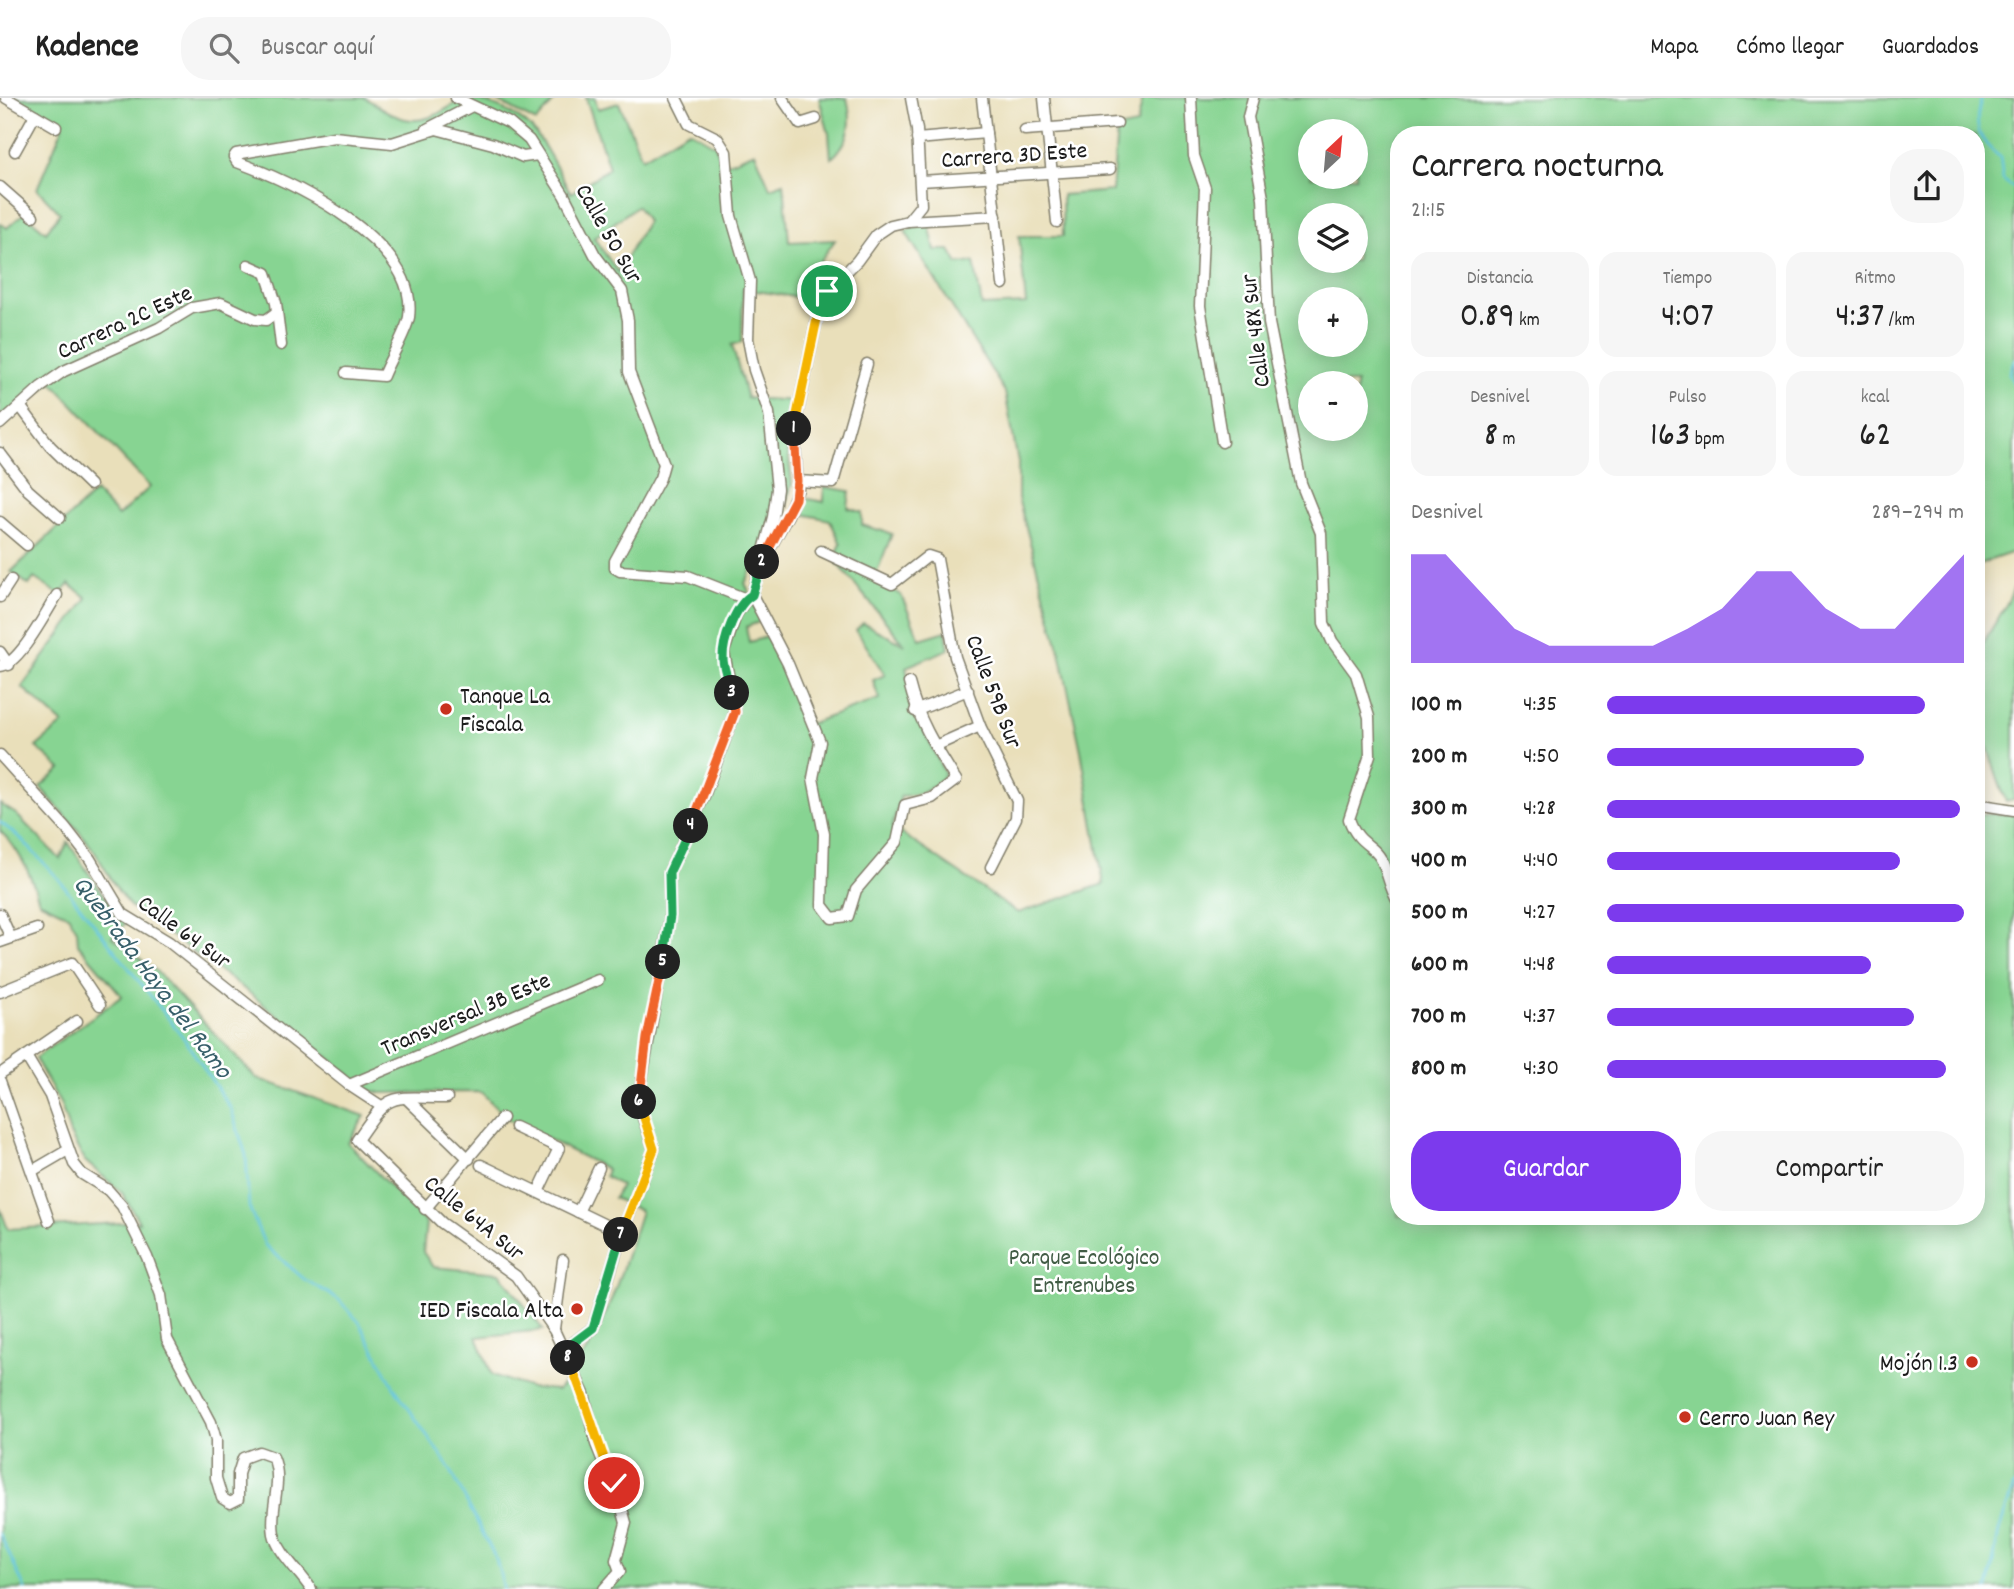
<!DOCTYPE html>
<html lang="es">
<meta charset="utf-8">
<style>
body{margin:0;font-family:Dekko,sans-serif;background:#f6f6f6;color:#222;height:100vh;display:flex;flex-direction:column;font-size:26px;white-space:nowrap}
*{box-sizing:border-box;margin:0}
p{font-size:23px;color:#767676}
.icon{flex:none;width:38px;height:38px;fill:none;stroke:currentColor;stroke-width:2;stroke-linecap:round;stroke-linejoin:round}
.map{position:relative;flex:1;overflow:hidden}
.panel{position:absolute;left:1390px;top:28px;width:595px;height:1099px;display:flex;flex-direction:column;background:#fff;border-radius:28px;box-shadow:0 4px 18px #0003}
.panel>*{flex:none}
.needle{width:46px;rotate:26deg}
.buttons{position:absolute;left:1298px;top:21px;display:grid;gap:14px}
.buttons a{display:grid;place-items:center;width:70px;height:70px;border-radius:50%;background:#fff;box-shadow:0 4px 18px #0003;font-size:35px}
.pin{position:absolute;display:grid;place-items:center;width:60px;height:60px;color:#fff;margin:-30px;border:4px solid #fff;border-radius:50%;box-shadow:0 2px 7px #0007}
.km{position:absolute;width:35px;height:35px;margin:-18px;border-radius:50%;background:#222;color:#fff;font-size:19px;line-height:35px;text-align:center}
.round{display:grid;place-items:center;flex:none;width:74px;height:74px;border-radius:28px;background:#f6f6f6}
.head{display:flex;align-items:center;justify-content:space-between;height:119px;padding:0 21px}
h1{font-size:38px;font-weight:600;line-height:52px}
.metrics{display:grid;grid-template-columns:repeat(3,1fr);gap:10px;height:119px;padding:7px 21px}
.metrics div{display:grid;align-content:center;border-radius:18px;background:#f6f6f6;text-align:center}
.metrics b{font-size:35px;font-weight:600}
.metrics small{font-size:19px;font-weight:400}
.metrics p{font-size:19px}
.chart{height:196px;padding:14px 21px}
.chart p{display:flex;justify-content:space-between}
.chart svg{width:100%;height:126px;margin-top:7px;fill:#7c3aed;opacity:.7}
.cta{display:flex;gap:14px;margin-top:auto;padding:14px 21px}
.cta a{flex:1;height:80px;border-radius:28px;background:#7c3aed;color:#fff;font-size:28px;font-weight:600;line-height:80px;text-align:center}
.cta a+a{background:#f6f6f6;color:#222}
ul{padding:0 21px;list-style:none;font-size:23px}
li{display:grid;grid-template-columns:112px 84px 1fr;align-items:center;height:52px}
li i{height:18px;border-radius:9px;background:#7c3aed}
header{display:flex;align-items:center;gap:42px;box-sizing:border-box;height:98px;padding:0 35px;background:#fff;border-bottom:2px solid #e0e0e0}
header strong{font-size:33px}
nav{display:flex;gap:38px;margin-inline-start:auto;font-size:24px}
.search{width:490px;height:63px;background:#f6f6f6;display:flex;align-items:center;gap:18px;box-sizing:border-box;padding:0 24px;border-radius:28px;color:#767676;font-size:26px}
.map>svg:first-child{display:block}
</style>
<header>
<strong>Kadence</strong>
<div class="search"><svg class="icon" aria-label="search" viewBox="0 0 24 24"><circle cx="10" cy="10" r="6"/><path d="M15 15l6 6"/></svg>Buscar aquí</div>
<nav><a>Mapa</a><a>Cómo llegar</a><a>Guardados</a></nav>
</header>
<div class="map">
<svg width="2014" height="1491" viewBox="0 0 2014 1491">
<rect width="100%" height="100%" fill="#fff"/>
<filter id="ink" filterUnits="userSpaceOnUse"><feTurbulence type="fractalNoise" baseFrequency=".0143" numOctaves="2"/><feDisplacementMap in="SourceGraphic" scale="14" xChannelSelector="R" yChannelSelector="G"/><feConvolveMatrix kernelMatrix="1 2 1 2 8 2 1 2 1" color-interpolation-filters="sRGB"/></filter>
<filter id="wash" filterUnits="userSpaceOnUse"><feTurbulence type="fractalNoise" baseFrequency=".00686" numOctaves="4" result="noise"/><feDisplacementMap in="SourceGraphic" scale="28" xChannelSelector="R" yChannelSelector="G"/><feGaussianBlur stdDeviation="1.57" result="paint"/><feColorMatrix in="noise" values="0 0 0 0 0 0 0 0 0 0 0 0 0 0 0 0 0 1.4 0 .05"/><feComposite in="paint" operator="in"/></filter>
<g filter="url(#wash)">
<rect width="100%" height="100%" fill="#e9dfba"/>
<g fill="#87d492" stroke="#527857" stroke-width="2" fill-rule="evenodd">
<path d="M15,0H365C380,9 397,22 414,22C434,22 447,9 464,1C484,0 518,16 531,30C547,47 558,75 571,95L609,70L586,0H595L598,11L619,5L642,60L689,32L715,47L723,67L755,54L770,90L784,85L789,144L835,142L795,199L743,191L742,244L732,247L747,300L795,303L787,345L792,386L786,406L745,485L762,523L746,529L749,544L767,539L786,569L809,626L879,601L873,582L885,577L856,532L863,525L905,547L834,461L841,446L830,422L798,415L803,400L824,404V389L850,393L848,410L862,414V427L892,436L877,474L872,479L901,497L920,541L946,533L949,551L906,569L915,614L945,676C933,692 920,697 901,698L892,729L1018,815L1104,786L1081,653L1060,554L1018,400V364L1005,294L905,133L928,122L935,152H950L958,166L974,164L982,208L1026,206L1019,138H1063L1062,97L1112,93L1117,31L1137,27L1143,0H2014V454L1976,467V37H1398V1118H1976V716H2014V1491H0V1110L8,1131L139,1124L122,1095L84,1062L70,1036L61,1007L35,960L122,898L78,846L77,832L68,817L39,803C31,776 20,752 0,733V706L16,716L60,761L68,744L106,801L126,825L112,839L155,872L256,980L365,1018L348,1045L426,1125L423,1154L433,1169L500,1175L543,1232L477,1239L492,1277L531,1290L558,1292C607,1234 618,1183 641,1113L614,1100L621,1088L605,1078L607,1071L508,1021L481,994L381,995L368,992L247,893L130,808C114,791 107,772 94,753C78,730 58,710 40,689L61,671L36,649L63,626L22,589L87,500L69,486L60,497L34,480L29,487L11,474L95,394L118,418L150,389L52,284L0,323V125L7,130L24,115L46,134L60,115L37,91L63,29ZM1311,33H1356V79H1311ZM637,108L647,123L618,174L594,140ZM1311,117H1356V163H1311ZM1311,201H1356V247H1311ZM1311,285H1356V331H1311Z"/>
<polygon points="492,0 557,0 536,24"/>
<path d="M819,0H847C853,24 851,43 831,61L829,36Z"/>
<path d="M2014,489V702L2006,704C1991,661 1963,590 1983,546C1993,526 2007,510 2014,489Z"/>
</g>
<g fill="none" stroke-linecap="round" stroke-linejoin="round">
<g stroke="#60c4de" stroke-width="2.5">
<path d="M1982,0C1972,26 1978,43 2000,59L2003,82L2014,90"/>
<polyline points="2014,262 2009,276 2014,286"/>
<polyline points="0,724 20,740 57,779 183,939 231,1011 246,1057 249,1109 265,1147 304,1181 338,1201 359,1224 394,1289 450,1371 496,1461 504,1491"/>
<polyline points="0,1436 25,1491"/>
<polyline points="1988,1491 1999,1433 2014,1387"/>
</g>
</g>
</g>
<g filter="url(#ink)">
<g fill="none" stroke-linecap="round" stroke-linejoin="round">
<defs>
<g id="street">
<polyline points="6,0 56,29"/>
<polyline points="456,0 509,25 529,42 564,97 595,157 622,193 628,222 629,274 664,366 660,380 615,463 615,470 620,473 688,478 746,501"/>
<path d="M676,0L689,26L717,40L726,54L731,118L750,183L748,241L754,272L769,315L777,391L773,419L752,497L788,566L820,644L813,680L824,736L822,807L832,820L848,818L856,792L897,744L905,707L932,700L956,682C936,650 918,622 909,585"/>
<polyline points="782,0 800,26 816,21"/>
<polyline points="982,0 1003,186"/>
<polyline points="1044,0 1057,124"/>
<polyline points="1191,0 1194,58 1205,90 1200,208 1222,344"/>
<path d="M1253,0L1248,19L1263,100L1269,225L1301,385L1321,435L1324,525L1332,543L1356,576L1369,619L1370,657L1349,721C1358,747 1373,746 1381,761C1388,774 1389,789 1398,804"/>
<polyline points="427,31 470,9"/>
<polyline points="1025,32 1117,25"/>
<polyline points="917,41 986,35"/>
<polyline points="15,53 35,17"/>
<polyline points="921,83 1110,71"/>
<polyline points="0,89 33,118"/>
<polyline points="908,123 921,107 917,32 911,0"/>
<polyline points="248,167 266,175 276,205 281,247"/>
<path d="M346,275L383,278C389,262 406,235 409,219C419,143 294,85 237,64L234,59L236,56L334,39L392,45L436,31L493,46L523,59L538,57"/>
<polyline points="20,308 50,348 90,387"/>
<polyline points="0,326 41,289 64,273 159,230 192,210 221,205 255,221 266,222 277,214"/>
<polyline points="0,355 28,392 60,420"/>
<polyline points="797,383 833,385 867,266"/>
<polyline points="0,424 27,447"/>
<polyline points="821,453 892,486 928,458 937,461 955,559 980,628 1017,703 1016,720 991,769"/>
<polyline points="768,454 788,417 798,391 794,332 818,216 827,193 857,163 876,137 891,127 908,123 996,118"/>
<polyline points="0,499 11,482"/>
<polyline points="0,554 9,567"/>
<path d="M0,568C19,567 46,514 57,497"/>
<polyline points="915,613 968,592"/>
<polyline points="935,648 980,628"/>
<polyline points="0,657 65,729 90,761 123,816 169,844 349,987 381,1008"/>
<polyline points="1976,706 2014,712"/>
<polyline points="0,816 10,838"/>
<polyline points="0,844 37,831"/>
<polyline points="0,894 72,865 100,907"/>
<path d="M26,958L50,998L74,1066L82,1076L108,1092L122,1108L147,1159L161,1197L167,1241L211,1324L216,1342V1380L222,1400L230,1405L238,1401V1376L243,1360L259,1354L273,1359C284,1384 269,1410 274,1436C278,1455 300,1474 311,1491"/>
<polyline points="0,976 77,923"/>
<polyline points="0,983 49,1123"/>
<polyline points="349,987 598,882"/>
<polyline points="406,1000 469,1061"/>
<path d="M447,1000C388,1000 391,992 357,1042L442,1125L516,1178L554,1232L584,1296L596,1346L621,1407L626,1425L616,1462L620,1473L604,1491"/>
<polyline points="515,1029 559,1050 538,1094"/>
<polyline points="481,1067 622,1135"/>
<polyline points="32,1073 68,1052"/>
<polyline points="425,1111 502,1020"/>
<polyline points="578,1114 599,1070"/>
<polyline points="554,1231 563,1162"/>
<polyline points="565,1251 593,1230 622,1135 654,1051 639,1008 639,998 670,818 669,775 704,698 735,614 724,554 736,517 746,501 752,497"/>
</g>
</defs>
<use href="#street" stroke="#827e6b" stroke-width="13"/>
<use href="#street" stroke="#fff" stroke-width="10"/>
</g>
</g>
<g fill="none" stroke-linecap="round" stroke-linejoin="round" filter="url(#ink)">
<defs>
<polyline id="split-1" points="794,331 818,216 827,193"/>
<polyline id="split-2" points="762,464 795,401 797,383 794,331"/>
<path id="split-3" d="M732,595C729,584 724,573 723,562C722,543 736,506 752,497L762,464"/>
<polyline id="split-4" points="691,728 735,614 732,595"/>
<polyline id="split-5" points="663,864 670,818 669,775 691,728"/>
<polyline id="split-6" points="639,1004 647,940 663,864"/>
<polyline id="split-7" points="621,1137 654,1051 639,1004"/>
<polyline id="split-8" points="568,1260 565,1251 593,1230 621,1137"/>
<path id="split-9" d="M568,1260C586,1301 596,1344 614,1385"/>
</defs>
<use href="#split-1" stroke="#fff" stroke-width="14"/>
<use href="#split-2" stroke="#fff" stroke-width="14"/>
<use href="#split-3" stroke="#fff" stroke-width="14"/>
<use href="#split-4" stroke="#fff" stroke-width="14"/>
<use href="#split-5" stroke="#fff" stroke-width="14"/>
<use href="#split-6" stroke="#fff" stroke-width="14"/>
<use href="#split-7" stroke="#fff" stroke-width="14"/>
<use href="#split-8" stroke="#fff" stroke-width="14"/>
<use href="#split-9" stroke="#fff" stroke-width="14"/>
<use href="#split-1" stroke="#f5b400" stroke-width="9"/>
<use href="#split-2" stroke="#f0652b" stroke-width="9"/>
<use href="#split-3" stroke="#22a559" stroke-width="9"/>
<use href="#split-4" stroke="#f0652b" stroke-width="9"/>
<use href="#split-5" stroke="#22a559" stroke-width="9"/>
<use href="#split-6" stroke="#f0652b" stroke-width="9"/>
<use href="#split-7" stroke="#f5b400" stroke-width="9"/>
<use href="#split-8" stroke="#22a559" stroke-width="9"/>
<use href="#split-9" stroke="#f5b400" stroke-width="9"/>
</g>
<g fill="#c8321e" stroke="#fff" stroke-width="2.5">
<circle cx="446" cy="611" r="7"/>
<circle cx="577" cy="1211" r="7"/>
<circle cx="1972" cy="1264" r="7"/>
<circle cx="1685" cy="1319" r="7"/>
</g>
<g text-anchor="middle" stroke-width="5" stroke-linejoin="round" paint-order="stroke">
<g font-size="24" fill="#1c1c1c" stroke="#fff">
<text transform="translate(1014 56) rotate(-4)" y="8">Carrera 3D Este</text>
<text transform="translate(610 135) rotate(60)" y="8">Calle 50 Sur</text>
<text transform="translate(124 223) rotate(-25)" y="8">Carrera 2C Este</text>
<text transform="translate(1254 233) rotate(-97)" y="8">Calle 48X Sur</text>
<text transform="translate(995 593) rotate(69)" y="8">Calle 59B Sur</text>
<text transform="translate(185 833) rotate(36)" y="8">Calle 64 Sur</text>
<text transform="translate(465 915) rotate(-23)" y="8">Transversal 3B Este</text>
<text transform="translate(475 1119) rotate(39)" y="8">Calle 64A Sur</text>
</g>
<g font-size="24" fill="#1c1c1c" stroke="#fff" text-anchor="start">
<text x="460" y="605">Tanque La<tspan x="460" dy="28">Fiscala</tspan></text>
<text x="563" y="1219" text-anchor="end">IED Fiscala Alta</text>
<text x="1958" y="1272" text-anchor="end">Mojón 1.3</text>
<text x="1699" y="1327">Cerro Juan Rey</text>
</g>
<g font-size="24" fill="#415c45" stroke="#fff">
<text x="1084" y="1166">Parque Ecológico<tspan x="1084" dy="28">Entrenubes</tspan></text>
</g>
<g font-size="26" font-style="italic" fill="#375f6a" stroke="#fff">
<text transform="translate(154 878) rotate(53)" y="9">Quebrada Haya del Ramo</text>
</g>
</g>
</svg>
<div class="buttons">
<a><svg class="needle" viewBox="-14 -14 28 28"><path d="M0-13l5 13h-10z" fill="#e53935"/><path d="M0 13l5-13h-10z" fill="#767676"/></svg></a>
<a><svg class="icon" aria-label="layers" viewBox="0 0 24 24"><path d="M12 4l9 5-9 5-9-5zM3 14l9 5 9-5"/></svg></a>
<a>+</a>
<a>−</a>
</div>
<div class="pin" style="left:827px;top:193px;background:#1e9e55"><svg class="icon" aria-label="arrive" viewBox="0 0 24 24"><path d="M6 21V4h12l-3 4 3 4H6"/></svg></div>
<div class="pin" style="left:614px;top:1385px;background:#d93025"><svg class="icon" aria-label="check" viewBox="0 0 24 24"><path d="M5 12l5 5 9-10"/></svg></div>
<b class="km" style="left:794px;top:331px">1</b>
<b class="km" style="left:762px;top:464px">2</b>
<b class="km" style="left:732px;top:595px">3</b>
<b class="km" style="left:691px;top:728px">4</b>
<b class="km" style="left:663px;top:864px">5</b>
<b class="km" style="left:639px;top:1004px">6</b>
<b class="km" style="left:621px;top:1137px">7</b>
<b class="km" style="left:568px;top:1260px">8</b>
<section class="panel">
<div class="head"><div><h1>Carrera nocturna</h1><p>21:15</p></div><a class="round"><svg class="icon" aria-label="share" viewBox="0 0 24 24"><path d="M12 15V3M7 8l5-5 5 5M5 13v7h14v-7"/></svg></a></div>
<div class="metrics">
<div><p>Distancia</p><b>0.89<small> km</small></b></div>
<div><p>Tiempo</p><b>4:07</b></div>
<div><p>Ritmo</p><b>4:37<small> /km</small></b></div>
</div>
<div class="metrics">
<div><p>Desnivel</p><b>8<small> m</small></b></div>
<div><p>Pulso</p><b>163<small> bpm</small></b></div>
<div><p>kcal</p><b>62</b></div>
</div>
<div class="chart"><p><span>Desnivel</span>289–294 m</p>
<svg viewBox="0 0 160 44" preserveAspectRatio="none"><path d="M0 44V6L10 6L20 19L30 32L40 38L50 38L60 38L70 38L80 32L90 25L100 12L110 12L120 25L130 32L140 32L150 19L160 6V44z"/></svg>
</div>
<ul>
<li><b>100 m</b>4:35<i style="width:89%"></i></li>
<li><b>200 m</b>4:50<i style="width:72%"></i></li>
<li><b>300 m</b>4:28<i style="width:99%"></i></li>
<li><b>400 m</b>4:40<i style="width:82%"></i></li>
<li><b>500 m</b>4:27<i style="width:100%"></i></li>
<li><b>600 m</b>4:48<i style="width:74%"></i></li>
<li><b>700 m</b>4:37<i style="width:86%"></i></li>
<li><b>800 m</b>4:30<i style="width:95%"></i></li>
</ul>
<div class="cta"><a>Guardar</a><a>Compartir</a></div>
</section>
</div>
